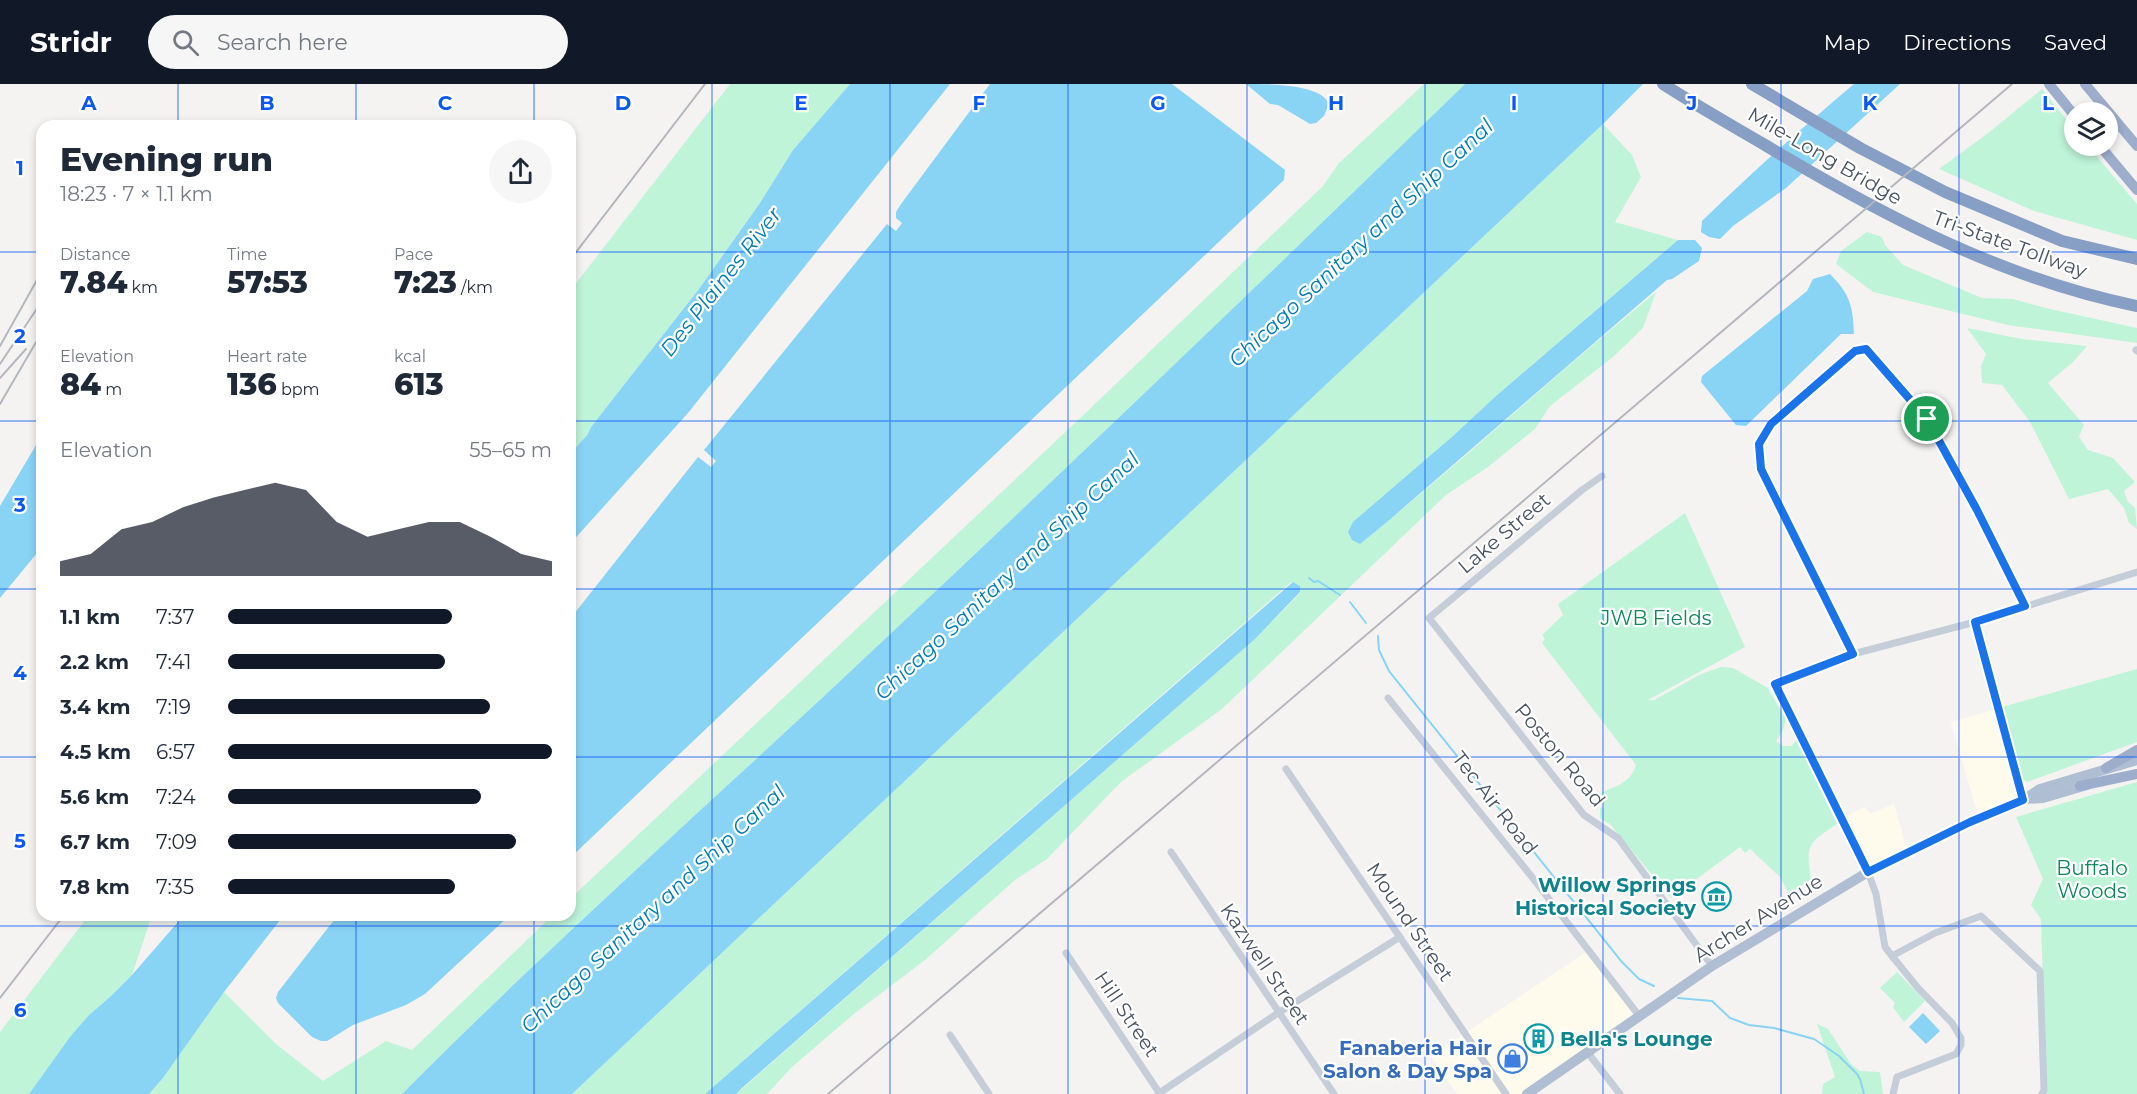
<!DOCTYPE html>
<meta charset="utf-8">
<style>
body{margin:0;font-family:Montserrat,sans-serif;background:#f6f6f7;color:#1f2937;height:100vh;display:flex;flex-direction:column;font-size:22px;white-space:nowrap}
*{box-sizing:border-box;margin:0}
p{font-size:20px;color:#747a83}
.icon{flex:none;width:33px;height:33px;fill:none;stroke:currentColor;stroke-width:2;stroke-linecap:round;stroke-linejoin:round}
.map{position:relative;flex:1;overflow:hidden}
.sheet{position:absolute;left:36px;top:36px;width:540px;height:801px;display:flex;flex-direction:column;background:#fff;border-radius:18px;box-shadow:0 3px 9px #0003}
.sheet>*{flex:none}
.controls{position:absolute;left:2064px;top:18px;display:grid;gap:12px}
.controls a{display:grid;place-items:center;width:54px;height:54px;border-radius:50%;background:#fff;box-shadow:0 3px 9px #0003;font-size:30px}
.pin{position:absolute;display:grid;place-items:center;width:51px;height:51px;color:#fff;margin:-26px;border:3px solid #fff;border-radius:50%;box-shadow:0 2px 6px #0007}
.round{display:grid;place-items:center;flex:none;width:63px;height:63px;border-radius:32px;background:#f6f6f7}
.head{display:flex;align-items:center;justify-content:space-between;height:102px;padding:0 24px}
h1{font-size:33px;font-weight:800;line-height:45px}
.stats{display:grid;grid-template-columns:repeat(3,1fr);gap:9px;height:102px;padding:6px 24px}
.stats div{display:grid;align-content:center}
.stats b{font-size:30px;font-weight:800}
.stats small{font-size:16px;font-weight:400}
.stats p{font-size:16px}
.chart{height:168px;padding:12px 24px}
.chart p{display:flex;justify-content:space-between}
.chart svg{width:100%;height:108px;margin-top:6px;fill:#111827;opacity:.7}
ul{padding:0 24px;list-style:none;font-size:20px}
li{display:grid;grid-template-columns:96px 72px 1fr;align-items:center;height:45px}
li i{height:15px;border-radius:8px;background:#111827}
header{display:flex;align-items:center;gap:36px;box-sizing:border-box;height:84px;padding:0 30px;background:#111827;color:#fff}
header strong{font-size:28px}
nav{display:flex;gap:33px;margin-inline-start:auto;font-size:21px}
.search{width:420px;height:54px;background:#f6f6f7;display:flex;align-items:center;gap:15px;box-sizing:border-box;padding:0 21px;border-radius:33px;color:#747a83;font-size:22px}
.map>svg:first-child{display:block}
</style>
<header>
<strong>Stridr</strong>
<div class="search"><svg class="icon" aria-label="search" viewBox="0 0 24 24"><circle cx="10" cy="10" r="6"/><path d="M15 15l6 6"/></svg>Search here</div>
<nav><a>Map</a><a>Directions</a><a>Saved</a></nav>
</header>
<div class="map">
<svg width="2137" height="1010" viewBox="0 0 2137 1010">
<rect width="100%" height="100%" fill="#f5f3f2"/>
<g fill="#fefbed">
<polygon points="1996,625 2021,714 1978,731 1951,638"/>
<polygon points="1894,720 1907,765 1867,786 1842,734 1865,723 1870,730"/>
<polygon points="1588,867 1639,931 1524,1010 1457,1010 1431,972"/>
</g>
<g fill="#bff4d9">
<polygon points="730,0 850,0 793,66 760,119 699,205 591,343 588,350 570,370 570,207"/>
<path d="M1424,0H1465C1258,203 1048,402 836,601C691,736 542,869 402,1010H149L163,994L224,908L276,960L323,997L386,957L412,966L553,831H570V815L1076,338L1323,102L1338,80Z"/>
<polygon points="2042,5 2074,45 2074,62 2088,62 2137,120 2137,156 2034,127 1939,85 1987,50"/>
<path d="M1603,40L1632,71L1641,93L1615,138L1678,156L1496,312L1453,352L1360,460C1461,378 1556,290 1656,208L1643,244L1613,273L1550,322L1535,345L1488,383L1446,411L1222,625L1121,698L1047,775L1015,796L925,876L855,929L792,983L767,1010H736L1255,555L1300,509L1299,502L1293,498L1290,499L705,1010H572Z"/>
<polygon points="1867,148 1882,153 1885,161 1903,181 1982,214 2013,215 2050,225 2137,244 2137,259 2008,241 1873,208 1836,180 1841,167"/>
<polygon points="1967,244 2022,255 2087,262 2073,278 2048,299 2084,341 2079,353 2088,366 2113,374 2135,398 2124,407 2128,418 2135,424 2137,445 2129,439 2124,424 2108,405 2069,415 2030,338 2002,301 1982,299 1981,282 1986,270"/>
<path d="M1685,429L1745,563L1648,616H1654L1701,590L1721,583L1733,584L1768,604L1786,636L1782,648L1776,657L1783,662H1791L1797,656L1837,740C1807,760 1806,760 1811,796L1789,810L1780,793L1750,765L1745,769L1740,763L1671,814L1610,740L1600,734V724L1604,722L1598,711C1614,701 1629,702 1636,681L1542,559L1545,555L1542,551L1563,531L1558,520Z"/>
<polygon points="2137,585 2137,658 2027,698 2022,694 2002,623"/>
<polygon points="2137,698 2137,1010 2046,1010 2041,835 2031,821 2043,795 2016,733"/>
<polygon points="89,831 152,831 132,891 110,913 89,931 70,954 29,1010 0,1010 0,948"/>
<polygon points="1897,888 1925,917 1904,938 1893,923 1895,919 1880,904"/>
<polygon points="1817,940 1828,945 1851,980 1860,987 1880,988 1883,1010 1822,1010 1823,1000 1835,993"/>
</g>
<g fill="#89d3f5">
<polygon points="850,0 950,0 688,329 570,460 570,370 588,350 591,343 699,205 760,119 793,66"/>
<polygon points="990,0 1172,0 1285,86 1284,96 570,774 570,535 698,373 711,383 716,377 704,366 887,140 896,147 902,139 896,134 896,128 901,120"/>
<path d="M1246,0C1268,0 1322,0 1329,20L1324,32L1316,39L1310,40L1278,21L1270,20Z"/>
<path d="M1465,0H1643L1603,40L572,1010H402C542,869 691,736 836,601C1048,402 1258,202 1465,0Z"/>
<path d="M1854,0H1900L1786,104L1733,142L1720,155L1709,153L1701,148L1702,137C1751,89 1802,44 1854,0Z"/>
<polygon points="1678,156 1695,156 1702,164 1699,177 1672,195 1667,196 1387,438 1360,460 1352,456 1348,448 1353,438 1453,352 1496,312"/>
<path d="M1830,190C1850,210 1853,222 1854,250H1841L1746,342L1736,341L1701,298L1702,292L1807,207L1813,195Z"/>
<polygon points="42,351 42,463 0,514 0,422"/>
<polygon points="1293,498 1300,502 1300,508 1255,555 742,1004 736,1010 705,1010"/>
<polygon points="184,831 284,831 224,908 163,994 149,1010 29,1010 70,953 89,931 110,913 132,891"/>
<polygon points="338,831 510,831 425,910 406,921 353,941 327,957 321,957 312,953 278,919 276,914 278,908"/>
<polygon points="1923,929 1940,947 1926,960 1909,943"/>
</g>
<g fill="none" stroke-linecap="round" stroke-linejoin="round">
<g stroke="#89d3f5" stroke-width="2">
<polyline points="1309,494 1314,498 1318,497 1340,511"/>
<polyline points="1350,518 1366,539"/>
<polyline points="1378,552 1379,566 1389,587 1622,878 1639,895 1654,902"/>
<polyline points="1678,914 1712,917 1730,934 1749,941 1774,944 1814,955 1839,972 1857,990 1860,995 1864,1010"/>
</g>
<g stroke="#c5cdd8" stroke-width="7">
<polyline points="2136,266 2137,267"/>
<polyline points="1602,392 1582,406 1429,534 1584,731 1618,754 1712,882"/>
<polyline points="1975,538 2023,716"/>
<polyline points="1853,570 1761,385 1759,360 1771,340 1855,267 1867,265 1927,335 1977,426 2025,522"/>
<polyline points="1388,614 1532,793 1640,933"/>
<polyline points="1286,685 1506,1010"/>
<polyline points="1171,768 1334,1010"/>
<polyline points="1066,869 1160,1010"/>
<polyline points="1892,872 1885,863 1876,810 1868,788 1775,600 1853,570 1975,538 2137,488"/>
<polyline points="950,951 989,1010"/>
<polyline points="1588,969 1620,1010"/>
<polyline points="1158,1010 1278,929 1400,853"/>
<polyline points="1893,1010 1897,993 1956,970 1961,961 1961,954 1952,939 1918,904 1892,872 1935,849 1981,832 2040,887 2044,1006 2042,1010"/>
</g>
<g stroke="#b0bed3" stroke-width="10">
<polyline points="2026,715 2043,714 2087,701"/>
<polyline points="1527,1010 1712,882 1868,788 1970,738 2023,716 2040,705 2137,676"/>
</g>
<g stroke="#9caecc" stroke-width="10">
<polyline points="2049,0 2074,31"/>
<polyline points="2085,0 2137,62"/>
<polyline points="2100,62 2137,106"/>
<polyline points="2106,684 2137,666"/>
<polyline points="2080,702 2137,690"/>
</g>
<g stroke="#879ec5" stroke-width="12">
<path d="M1663,0C1697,22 1731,41 1765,61C1882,131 2003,195 2137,222"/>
<polyline points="1752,0 1860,64 1945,108 2062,157 2137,175"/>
</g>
<g stroke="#b4b7bd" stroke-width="2">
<polyline points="570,176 705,0"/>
<polyline points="0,262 42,187"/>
<polyline points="0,280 42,217"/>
<polyline points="0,294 26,265"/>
<polyline points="0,320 42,248"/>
<polyline points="0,914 64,831"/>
<polyline points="828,1010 2012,0"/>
</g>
</g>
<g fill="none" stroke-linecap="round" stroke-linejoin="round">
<defs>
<polygon id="route" points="1866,265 1927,335 1977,426 2025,522 1975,538 2023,716 1970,738 1868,788 1775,600 1853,570 1761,385 1759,360 1771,340 1855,267"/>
</defs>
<use href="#route" stroke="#fff" stroke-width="12"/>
<use href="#route" stroke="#1a73e8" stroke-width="8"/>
</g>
<path fill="none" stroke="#0a58f7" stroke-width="1.5" stroke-opacity="0.55" d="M178,0V42M356,0V42M534,0V42M712,0V1010M890,0V1010M1068,0V1010M1247,0V1010M1425,0V1010M1603,0V1010M1781,0V1010M1959,0V1010M0,168H42M570,168H2137M0,337H42M570,337H2137M0,505H42M570,505H2137M0,673H42M570,673H2137M178,831V1010M356,831V1010M534,831V1010M0,842H2137"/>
<defs>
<symbol id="museum-ring" viewBox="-11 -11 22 22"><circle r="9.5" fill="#fff" stroke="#0f9aa8" stroke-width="1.5"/><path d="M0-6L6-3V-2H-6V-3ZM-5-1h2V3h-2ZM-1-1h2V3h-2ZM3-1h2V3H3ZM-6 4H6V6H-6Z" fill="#0f9aa8"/></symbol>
<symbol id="building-ring" viewBox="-11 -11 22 22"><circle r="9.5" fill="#fff" stroke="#0f9aa8" stroke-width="1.5"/><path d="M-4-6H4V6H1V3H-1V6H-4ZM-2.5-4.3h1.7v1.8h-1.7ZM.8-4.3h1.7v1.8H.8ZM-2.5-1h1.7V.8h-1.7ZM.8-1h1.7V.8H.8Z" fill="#0f9aa8"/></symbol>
<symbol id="shop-ring" viewBox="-11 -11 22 22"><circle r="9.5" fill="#fff" stroke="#3f7fe0" stroke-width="1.5"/><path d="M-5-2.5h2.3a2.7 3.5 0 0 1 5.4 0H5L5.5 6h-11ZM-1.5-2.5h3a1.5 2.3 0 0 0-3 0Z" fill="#3f7fe0"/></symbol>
</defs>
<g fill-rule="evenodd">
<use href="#museum-ring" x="1700" y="796" width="33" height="33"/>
<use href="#building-ring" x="1522" y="938" width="33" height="33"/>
<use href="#shop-ring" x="1496" y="958" width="33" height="33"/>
</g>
<g text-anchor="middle" stroke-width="4.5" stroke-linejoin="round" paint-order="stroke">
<g font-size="20" fill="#485362" stroke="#fff">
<text transform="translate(1825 72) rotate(30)" y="7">Mile-Long Bridge</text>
<text transform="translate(2010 160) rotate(20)" y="7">Tri-State Tollway</text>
<text transform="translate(1504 449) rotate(-40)" y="7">Lake Street</text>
<text transform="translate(1560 671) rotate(50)" y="7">Poston Road</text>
<text transform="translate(1495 719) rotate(52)" y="7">Tec Air Road</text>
<text transform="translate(1758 834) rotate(-32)" y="7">Archer Avenue</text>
<text transform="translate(1410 838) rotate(56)" y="7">Mound Street</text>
<text transform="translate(1265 880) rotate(56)" y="7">Kazwell Street</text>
<text transform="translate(1127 930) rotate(56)" y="7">Hill Street</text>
</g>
<g font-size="20" fill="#0f8758" stroke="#fff">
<text x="1656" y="541">JWB Fields</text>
<text x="2092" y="791">Buffalo<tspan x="2092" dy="23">Woods</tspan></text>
</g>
<g font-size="20" font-weight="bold" fill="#0d838f" stroke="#fff" text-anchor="end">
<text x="1696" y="808">Willow Springs<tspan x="1696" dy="23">Historical Society</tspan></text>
<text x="1560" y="962" text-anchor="start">Bella's Lounge</text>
</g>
<g font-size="20" font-weight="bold" fill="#366cbe" stroke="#fff" text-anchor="end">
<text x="1492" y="971">Fanaberia Hair<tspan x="1492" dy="23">Salon &amp; Day Spa</tspan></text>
</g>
<g font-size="21" font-style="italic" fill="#017bb4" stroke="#fff">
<text transform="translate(1361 159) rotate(-43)" y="7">Chicago Sanitary and Ship Canal</text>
<text transform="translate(721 198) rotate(-52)" y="7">Des Plaines River</text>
<text transform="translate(1007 492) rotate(-43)" y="7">Chicago Sanitary and Ship Canal</text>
<text transform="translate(653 825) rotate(-43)" y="7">Chicago Sanitary and Ship Canal</text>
</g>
</g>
<g font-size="20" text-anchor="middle" font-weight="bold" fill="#0a58f7" stroke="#fff" stroke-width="4.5" stroke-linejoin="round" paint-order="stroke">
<text x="89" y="26">A</text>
<text x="267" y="26">B</text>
<text x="445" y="26">C</text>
<text x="623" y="26">D</text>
<text x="801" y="26">E</text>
<text x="979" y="26">F</text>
<text x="1158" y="26">G</text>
<text x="1336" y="26">H</text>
<text x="1514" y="26">I</text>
<text x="1692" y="26">J</text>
<text x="1870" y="26">K</text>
<text x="2048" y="26">L</text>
<text x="20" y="91">1</text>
<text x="20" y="259">2</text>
<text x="20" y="428">3</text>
<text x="20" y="596">4</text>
<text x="20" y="764">5</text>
<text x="20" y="933">6</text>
</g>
</svg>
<div class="controls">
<a><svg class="icon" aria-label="layers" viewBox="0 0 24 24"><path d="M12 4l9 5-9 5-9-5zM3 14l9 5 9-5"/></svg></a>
</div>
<div class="pin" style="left:1927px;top:335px;background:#1e9e55"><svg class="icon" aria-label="arrive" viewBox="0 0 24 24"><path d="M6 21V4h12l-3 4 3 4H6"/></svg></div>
<section class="sheet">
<div class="head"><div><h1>Evening run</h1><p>18:23 · 7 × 1.1 km</p></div><a class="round"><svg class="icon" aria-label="share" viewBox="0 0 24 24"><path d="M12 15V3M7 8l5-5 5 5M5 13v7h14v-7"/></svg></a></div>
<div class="stats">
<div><p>Distance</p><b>7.84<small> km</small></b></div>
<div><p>Time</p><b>57:53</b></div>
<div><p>Pace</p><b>7:23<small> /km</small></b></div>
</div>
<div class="stats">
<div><p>Elevation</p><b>84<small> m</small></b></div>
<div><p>Heart rate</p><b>136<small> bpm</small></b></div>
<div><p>kcal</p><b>613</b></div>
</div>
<div class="chart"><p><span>Elevation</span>55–65 m</p>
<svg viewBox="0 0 160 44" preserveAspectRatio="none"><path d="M0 44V38L10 35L20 25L30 22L40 16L50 12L60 9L70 6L80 9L90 22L100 28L110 25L120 22L130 22L140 28L150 35L160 38V44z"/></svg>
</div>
<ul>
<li><b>1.1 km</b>7:37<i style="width:69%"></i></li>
<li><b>2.2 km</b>7:41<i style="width:67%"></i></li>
<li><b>3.4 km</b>7:19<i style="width:81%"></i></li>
<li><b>4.5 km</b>6:57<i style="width:100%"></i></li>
<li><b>5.6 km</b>7:24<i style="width:78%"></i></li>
<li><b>6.7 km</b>7:09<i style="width:89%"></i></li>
<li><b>7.8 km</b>7:35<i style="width:70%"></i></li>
</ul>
</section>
</div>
